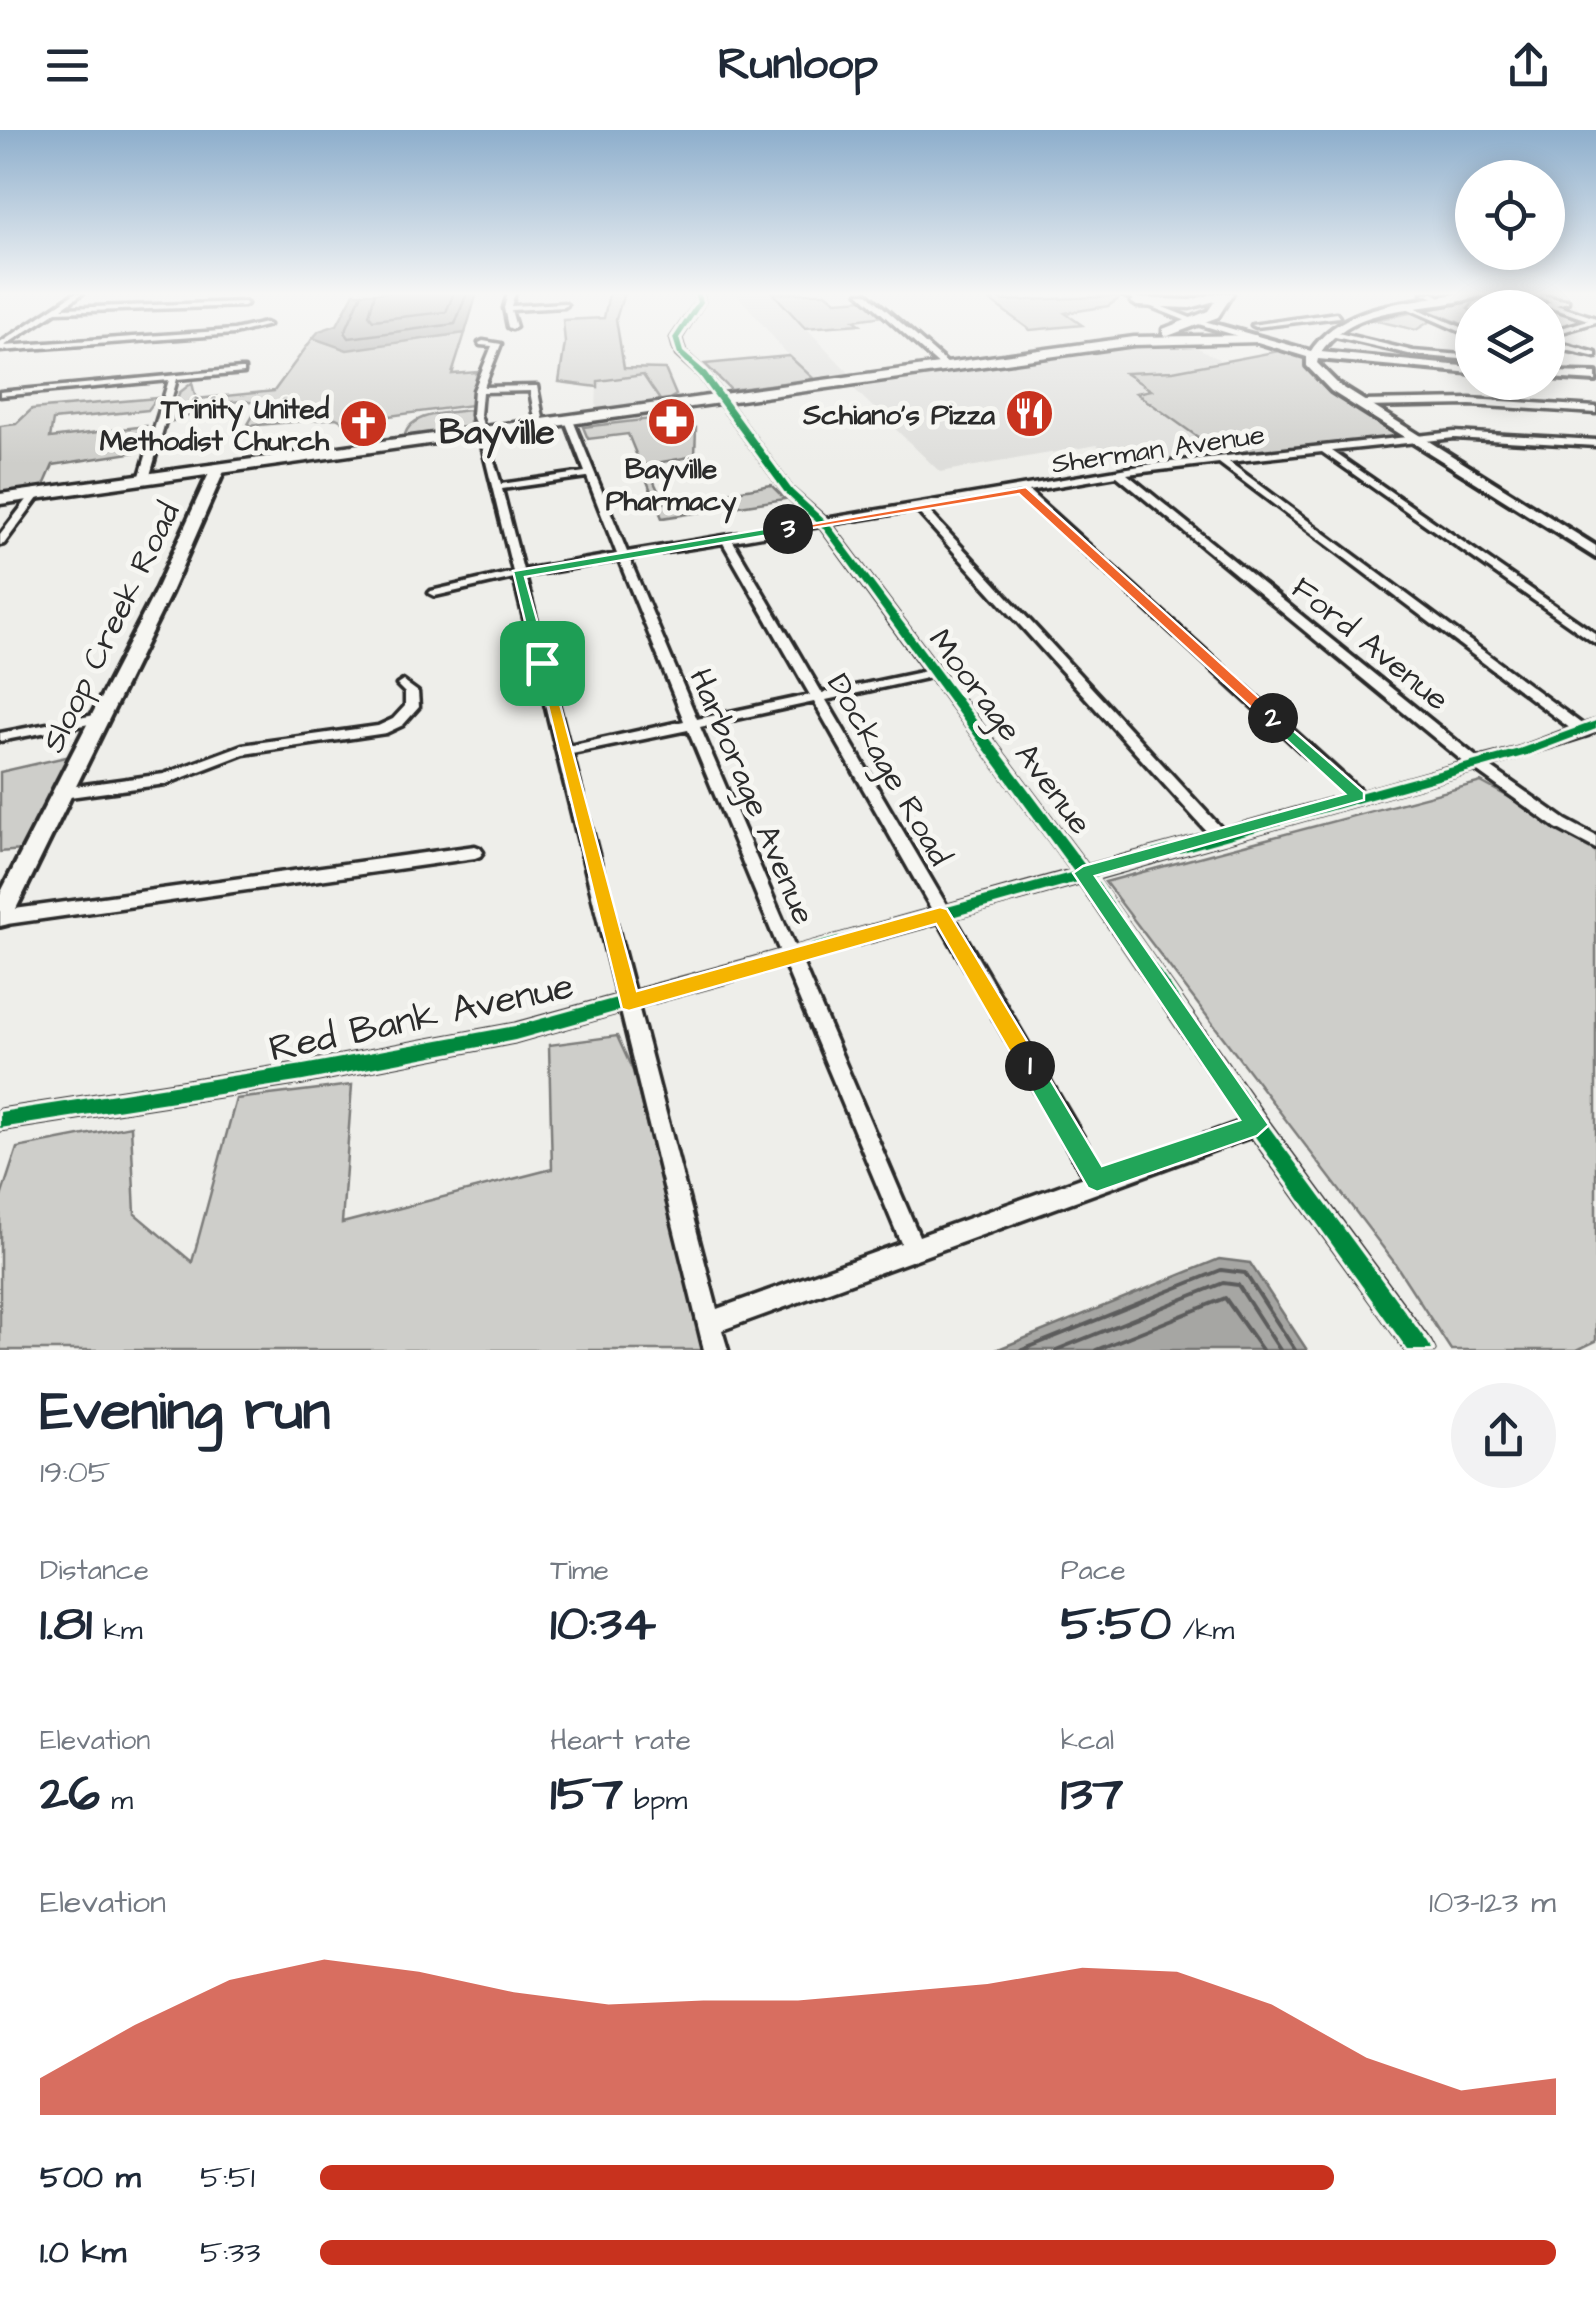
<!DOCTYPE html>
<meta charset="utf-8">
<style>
body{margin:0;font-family:"Architects Daughter",sans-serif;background:#f2f2f3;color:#1f2937;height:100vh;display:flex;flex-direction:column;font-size:38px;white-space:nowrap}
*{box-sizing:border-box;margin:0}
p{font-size:32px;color:#747a83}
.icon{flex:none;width:55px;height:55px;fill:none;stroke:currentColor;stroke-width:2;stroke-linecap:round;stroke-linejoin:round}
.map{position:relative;height:1220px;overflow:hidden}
.panel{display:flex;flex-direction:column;background:#fff;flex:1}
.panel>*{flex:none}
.buttons{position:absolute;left:1455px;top:30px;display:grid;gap:20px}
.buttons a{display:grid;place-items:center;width:110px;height:110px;border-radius:50%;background:#fff;box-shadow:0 5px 25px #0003;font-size:50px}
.pin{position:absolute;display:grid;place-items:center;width:85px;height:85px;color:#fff;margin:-42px;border-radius:20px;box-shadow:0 5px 15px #0006}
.km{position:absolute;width:50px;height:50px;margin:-25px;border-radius:50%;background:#222;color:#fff;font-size:28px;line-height:50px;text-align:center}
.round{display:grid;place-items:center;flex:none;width:105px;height:105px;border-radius:52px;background:#f2f2f3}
.summary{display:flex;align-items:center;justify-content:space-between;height:170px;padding:0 40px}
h1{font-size:55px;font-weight:800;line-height:75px}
.stats{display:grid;grid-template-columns:repeat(3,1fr);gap:15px;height:170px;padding:10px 40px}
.stats div{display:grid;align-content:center}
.stats b{font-size:50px;font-weight:800}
.stats small{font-size:28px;font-weight:400}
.stats p{font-size:28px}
.chart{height:280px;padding:20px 40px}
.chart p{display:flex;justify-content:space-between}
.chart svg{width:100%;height:180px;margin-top:10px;fill:#c8321e;opacity:.7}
ul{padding:0 40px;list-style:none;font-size:32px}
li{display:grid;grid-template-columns:160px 120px 1fr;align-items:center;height:75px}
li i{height:25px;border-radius:12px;background:#c8321e}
header{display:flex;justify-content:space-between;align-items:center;height:130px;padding:0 40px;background:#fff;font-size:45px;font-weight:800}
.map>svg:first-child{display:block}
</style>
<header><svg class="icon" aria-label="menu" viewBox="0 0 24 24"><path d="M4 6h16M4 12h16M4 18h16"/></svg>Runloop<svg class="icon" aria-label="share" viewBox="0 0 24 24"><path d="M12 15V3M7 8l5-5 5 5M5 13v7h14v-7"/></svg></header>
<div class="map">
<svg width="1596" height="1220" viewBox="0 0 1596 1220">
<rect width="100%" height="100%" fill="#eeeeea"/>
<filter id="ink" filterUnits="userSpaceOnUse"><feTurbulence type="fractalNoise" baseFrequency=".01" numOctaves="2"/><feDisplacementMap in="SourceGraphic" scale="20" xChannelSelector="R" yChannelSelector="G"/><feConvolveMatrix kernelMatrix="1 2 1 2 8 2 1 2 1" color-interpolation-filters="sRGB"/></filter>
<g filter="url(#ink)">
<g fill="#dededb">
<polygon points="736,163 773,163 851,245 814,249 789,226"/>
<polygon points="1182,209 1220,230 1173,241 1127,243 1152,261 1138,264 1223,325 1125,337 1097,315 940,342 848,253"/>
<polygon points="644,245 662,273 596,282 597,251"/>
</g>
<g fill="#cececa" stroke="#7c7c7a" stroke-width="2.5">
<polygon points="609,163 624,163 616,189 624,238 665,239 676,265 662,273 643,245 598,251 598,257 559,252 565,213 563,190 604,188"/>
<polygon points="773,163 826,163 836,171 864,169 884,186 854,190 860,194 805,198"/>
<polygon points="980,163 992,163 1004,171 1123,166 1108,176 1065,183 1082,195 1030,200"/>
<polygon points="1475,171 1468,179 1472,181 1472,198 1440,185 1416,200 1373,190"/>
<path d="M465,203L452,244L477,242L472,275L344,292L336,288L247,296L259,275C236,263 196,283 173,291L179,263L192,253L196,269L274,261L313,208L347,219Z"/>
<polygon points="1284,220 1306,226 1317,250 1402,307 1223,325 1136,263 1151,260 1125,243 1173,241"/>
<polygon points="789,226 814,249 731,260 705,234"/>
<polygon points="157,268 148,280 53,290 50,308 146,296 137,322 53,335 43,358 0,366 0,296 16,294 32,279"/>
<path d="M470,280V301L404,310C406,282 447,283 470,280Z"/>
<polygon points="651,289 659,302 696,298 695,326 646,335 664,373 771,355 785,369 662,388 628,304 588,309 583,297"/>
<polygon points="70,626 22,720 0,722 0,642"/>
<polygon points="1481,652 1596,715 1596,1211 1577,1220 1451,1220 1394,1132 1105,752"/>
<polygon points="617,906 633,941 703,1220 0,1220 0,1070 17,1018 131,996 135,1084 192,1132 236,969 352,955 342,1093 552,1039 549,915"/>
</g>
<g fill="#a6a6a3" stroke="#757573" stroke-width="2.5">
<polygon points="354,163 477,163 465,203 347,220 313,208 319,201 337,195"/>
<polygon points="1219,1129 1250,1133 1307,1220 996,1220"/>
</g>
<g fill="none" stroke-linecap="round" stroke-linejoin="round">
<g stroke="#5c5c5b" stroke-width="2.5">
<polyline points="362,163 345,202 349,208 455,194 467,163"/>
<polyline points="375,163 369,185 373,190 446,182 454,163"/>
</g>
<g stroke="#5c5c5b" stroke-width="4">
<polyline points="1022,1220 1221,1140 1245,1143 1295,1220"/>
<polyline points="1056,1220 1223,1153 1238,1155 1280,1220"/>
<polyline points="1096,1220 1225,1168 1262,1220"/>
</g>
<defs>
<g id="street">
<polygon points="75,163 83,163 62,178 244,172 247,174 244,176 56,182 4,216 234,200 265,193 269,195 234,204 0,221 0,213"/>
<polygon points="508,163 515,163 511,176 564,173 567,175 564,177 511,180 516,197 512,199 508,197 504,178"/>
<path d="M694,163H701L703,172L680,208L684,222L706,242L792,360L825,389L1152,334L1454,302L1596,310V316L1454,308L1332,321L1596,504V514L1322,322L1229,332L1583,595L1596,591V600L1588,605L1489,636L1566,690L1596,706V719L1556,698L1475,640L1095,748L1264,988L1429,1212L1433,1220H1407L1253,1006L722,1200L728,1220H704L621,881L515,911L303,952L0,999V981L303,934L515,895L617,867L514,448L435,466L429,463L431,461L513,442L480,307L472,285L474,260L492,216L480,215L479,213L483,211L501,214L484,257L537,256L544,294L540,297L536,294L530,261L482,262L480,285L501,354L585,342L565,290L572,288L627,422L814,391L786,364L700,246L677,225L672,208L697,172ZM1219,333L1571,599L1518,619L1479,629L1127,344ZM1117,346L1460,629L1465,633L1362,662L1029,361ZM587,347L617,424L523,440L502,359ZM1019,362L1348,665L1223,700L926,378ZM916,380L1209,704L1087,737L830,394ZM820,396L822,398L926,541L822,563L733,411ZM723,413L810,565L697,589L629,428ZM619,430L684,591L569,616L525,446ZM931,547L1073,741L947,776L826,570ZM814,572L932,780L795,818L700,597ZM688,600L780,822L634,862L572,624ZM1080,752L1243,991L1103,1041L954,787ZM939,792L1084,1047L919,1106L801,830ZM785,835L901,1113L717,1179L638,876Z"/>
<polygon points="859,163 867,163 949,235 949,239 943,239"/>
<polygon points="1117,163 1127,163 1201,192 1194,194"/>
<polygon points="1423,163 1433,163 1444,169 1439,170"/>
<path d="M1530,163C1544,163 1555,170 1568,170V172L1556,175L1596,188V192L1549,206L1563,214L1596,223V227L1557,218L1548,211V202L1588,190L1546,176V174L1551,172Z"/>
<polygon points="1402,174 1406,174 1466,199 1459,201 1402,176"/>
<polygon points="1336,183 1339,187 1256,197 1252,195"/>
<polygon points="1334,202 1413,221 1462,225 1472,233 1472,239 1460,229 1413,225 1331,206 1331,202"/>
<polygon points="241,239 244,239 244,243 177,249 149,349 144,352 139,349 169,250 0,266 0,262"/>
<polygon points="1470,269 1596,277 1596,283 1470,275 1361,277 1357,274 1361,271"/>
<polygon points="36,361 41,364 4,414 0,415 0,405 33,362"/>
<polygon points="403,551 418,562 419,577 403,595 386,603 244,624 166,654 62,668 57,667 55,663 57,659 62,658 164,644 242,615 378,596 393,589 405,576 405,563 397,555"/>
<polygon points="100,584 107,588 105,591 0,611 0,603"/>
<polygon points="475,716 480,718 483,722 480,726 475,728 0,795 0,781"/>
</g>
<g id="secondary">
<path d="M1462,163H1487C1432,186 1360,167 1321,222L1472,237V243L1318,229L1317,233L1339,255L1596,416V428L1331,261L1307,236V227L1192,192L1197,189L1311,221C1344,172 1409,173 1462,163Z"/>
<polygon points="1548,242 1596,243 1596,251 1548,248"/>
<polygon points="218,335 225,339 171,462 12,787 8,794 0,796 0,764 155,462 211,339"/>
</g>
<g id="highway">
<polygon points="1217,163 1233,163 1218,187 1168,206 1163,205 1163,199 1208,181 1215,171 1190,178 1137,176 1131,172 1137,168 1190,170"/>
<polygon points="1255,205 1262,209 1260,212 1134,215 0,374 0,364 1134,207"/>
</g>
</defs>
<use href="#street" stroke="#2b2b2b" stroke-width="7"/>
<use href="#secondary" stroke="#2b2b2b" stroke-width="8"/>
<use href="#highway" stroke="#2b2b2b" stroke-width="7"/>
<use href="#street" fill="#f6f6f2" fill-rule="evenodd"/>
<use href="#secondary" fill="#f6f6f2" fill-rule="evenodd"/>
<use href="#highway" fill="#f6f6f2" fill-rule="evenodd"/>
<defs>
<polygon id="cycleway" points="694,163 700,163 703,172 679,208 683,222 706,242 792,360 829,394 1087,738 1519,619 1596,591 1596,599 1527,625 1094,747 1263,989 1428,1213 1432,1220 1408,1220 1251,1001 1080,751 515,910 303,951 0,998 0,982 303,935 515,896 1074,742 823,398 786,364 700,246 678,224 673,208 697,172"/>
</defs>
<use href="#cycleway" stroke="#f6f6f2" stroke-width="7"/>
<use href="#cycleway" fill="#00873e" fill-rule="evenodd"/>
</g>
</g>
<linearGradient id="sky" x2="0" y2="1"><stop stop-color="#8daecc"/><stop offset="0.49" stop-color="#f7f7f6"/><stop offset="1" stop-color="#f7f7f6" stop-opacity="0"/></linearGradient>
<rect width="1596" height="334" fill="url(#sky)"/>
<polygon fill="#f5b400" stroke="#fff" stroke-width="2.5" points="537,530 549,533 637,861 940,777 947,779 1038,929 1038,943 1022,943 936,794 629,881 622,879"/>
<polygon fill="#22a559" stroke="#fff" stroke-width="2.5" points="1273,583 1364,662 1364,670 1095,746 1269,995 1257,1006 1097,1062 1088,1058 1022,943 1022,929 1038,929 1102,1036 1240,990 1073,743 1083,736 1345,664 1267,592 1265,588"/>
<polygon fill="#f0652b" stroke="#fff" stroke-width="2.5" points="1026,357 1278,585 1278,592 1267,592 1019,364 788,402 782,399"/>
<polygon fill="#22a559" stroke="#fff" stroke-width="2.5" points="788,395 792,401 525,447 549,533 542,537 535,533 513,441"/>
<defs>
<symbol id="restaurant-disc" viewBox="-11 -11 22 22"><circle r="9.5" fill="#c8321e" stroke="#f6f6f2"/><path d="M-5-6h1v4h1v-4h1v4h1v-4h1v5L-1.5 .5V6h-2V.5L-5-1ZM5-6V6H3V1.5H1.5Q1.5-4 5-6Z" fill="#fff"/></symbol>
<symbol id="pharmacy-disc" viewBox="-11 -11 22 22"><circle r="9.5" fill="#c8321e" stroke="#f6f6f2"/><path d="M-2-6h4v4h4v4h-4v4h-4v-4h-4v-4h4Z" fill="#fff"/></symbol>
<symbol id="church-disc" viewBox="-11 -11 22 22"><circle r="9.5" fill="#c8321e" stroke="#f6f6f2"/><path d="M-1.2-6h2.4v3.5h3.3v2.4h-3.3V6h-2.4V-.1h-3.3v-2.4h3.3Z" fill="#fff"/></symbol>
</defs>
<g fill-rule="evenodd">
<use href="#restaurant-disc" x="1002" y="256" width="55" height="55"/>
<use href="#pharmacy-disc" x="644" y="264" width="55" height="55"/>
<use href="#church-disc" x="336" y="266" width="55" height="55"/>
</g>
<g text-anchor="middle" stroke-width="10" stroke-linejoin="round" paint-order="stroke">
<g font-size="28" font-weight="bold" fill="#2b2b2b" stroke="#f6f6f2" text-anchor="end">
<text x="329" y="288">Trinity United<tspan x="329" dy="32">Methodist Church</tspan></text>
<text x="995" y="294">Schiano's Pizza</text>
<text x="671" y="348" text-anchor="middle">Bayville<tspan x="671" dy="32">Pharmacy</tspan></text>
</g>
<g font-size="28" fill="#2b2b2b" stroke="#f6f6f2">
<text transform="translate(1158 318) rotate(-8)" y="10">Sherman Avenue</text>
</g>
<g font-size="32" fill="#2b2b2b" stroke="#f6f6f2">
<text transform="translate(110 497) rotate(-64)" y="11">Sloop Creek Road</text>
<text transform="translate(1371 513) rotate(39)" y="11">Ford Avenue</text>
<text transform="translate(1011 601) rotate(53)" y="11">Moorage Avenue</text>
<text transform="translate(890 639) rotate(60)" y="11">Dockage Road</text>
<text transform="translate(753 666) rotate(67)" y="11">Harborage Avenue</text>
</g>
<g font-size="35" font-weight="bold" fill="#2b2b2b" stroke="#f6f6f2">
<text x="497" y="313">Bayville</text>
</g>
<g font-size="38" fill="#2b2b2b" stroke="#f6f6f2">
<text transform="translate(421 886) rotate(-12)" y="13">Red Bank Avenue</text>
</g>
</g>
</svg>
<div class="buttons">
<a><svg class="icon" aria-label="locate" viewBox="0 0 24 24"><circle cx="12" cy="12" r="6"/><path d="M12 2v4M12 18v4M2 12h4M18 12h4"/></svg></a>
<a><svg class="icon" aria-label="layers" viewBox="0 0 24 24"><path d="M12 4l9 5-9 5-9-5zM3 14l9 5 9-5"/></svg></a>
</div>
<div class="pin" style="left:542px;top:533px;background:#1e9e55"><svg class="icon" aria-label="arrive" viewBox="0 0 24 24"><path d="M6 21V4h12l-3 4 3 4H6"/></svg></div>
<b class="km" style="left:1030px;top:936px">1</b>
<b class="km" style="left:1273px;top:588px">2</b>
<b class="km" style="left:788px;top:399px">3</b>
</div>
<section class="panel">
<div class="summary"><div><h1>Evening run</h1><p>19:05</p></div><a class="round"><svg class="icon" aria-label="share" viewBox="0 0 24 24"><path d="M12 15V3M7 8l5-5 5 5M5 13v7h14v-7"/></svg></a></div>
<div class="stats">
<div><p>Distance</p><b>1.81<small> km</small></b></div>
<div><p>Time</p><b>10:34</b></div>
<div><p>Pace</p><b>5:50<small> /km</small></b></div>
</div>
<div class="stats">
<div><p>Elevation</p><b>26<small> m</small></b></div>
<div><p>Heart rate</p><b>157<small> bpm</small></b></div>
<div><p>kcal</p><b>137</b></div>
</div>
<div class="chart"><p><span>Elevation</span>103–123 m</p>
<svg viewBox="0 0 160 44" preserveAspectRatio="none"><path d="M0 44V35L10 22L20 11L30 6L40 9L50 14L60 17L70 16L80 16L90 14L100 12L110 8L120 9L130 17L140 30L150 38L160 35V44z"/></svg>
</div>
<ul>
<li><b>500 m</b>5:51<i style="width:82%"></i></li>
<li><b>1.0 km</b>5:33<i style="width:100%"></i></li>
</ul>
</section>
